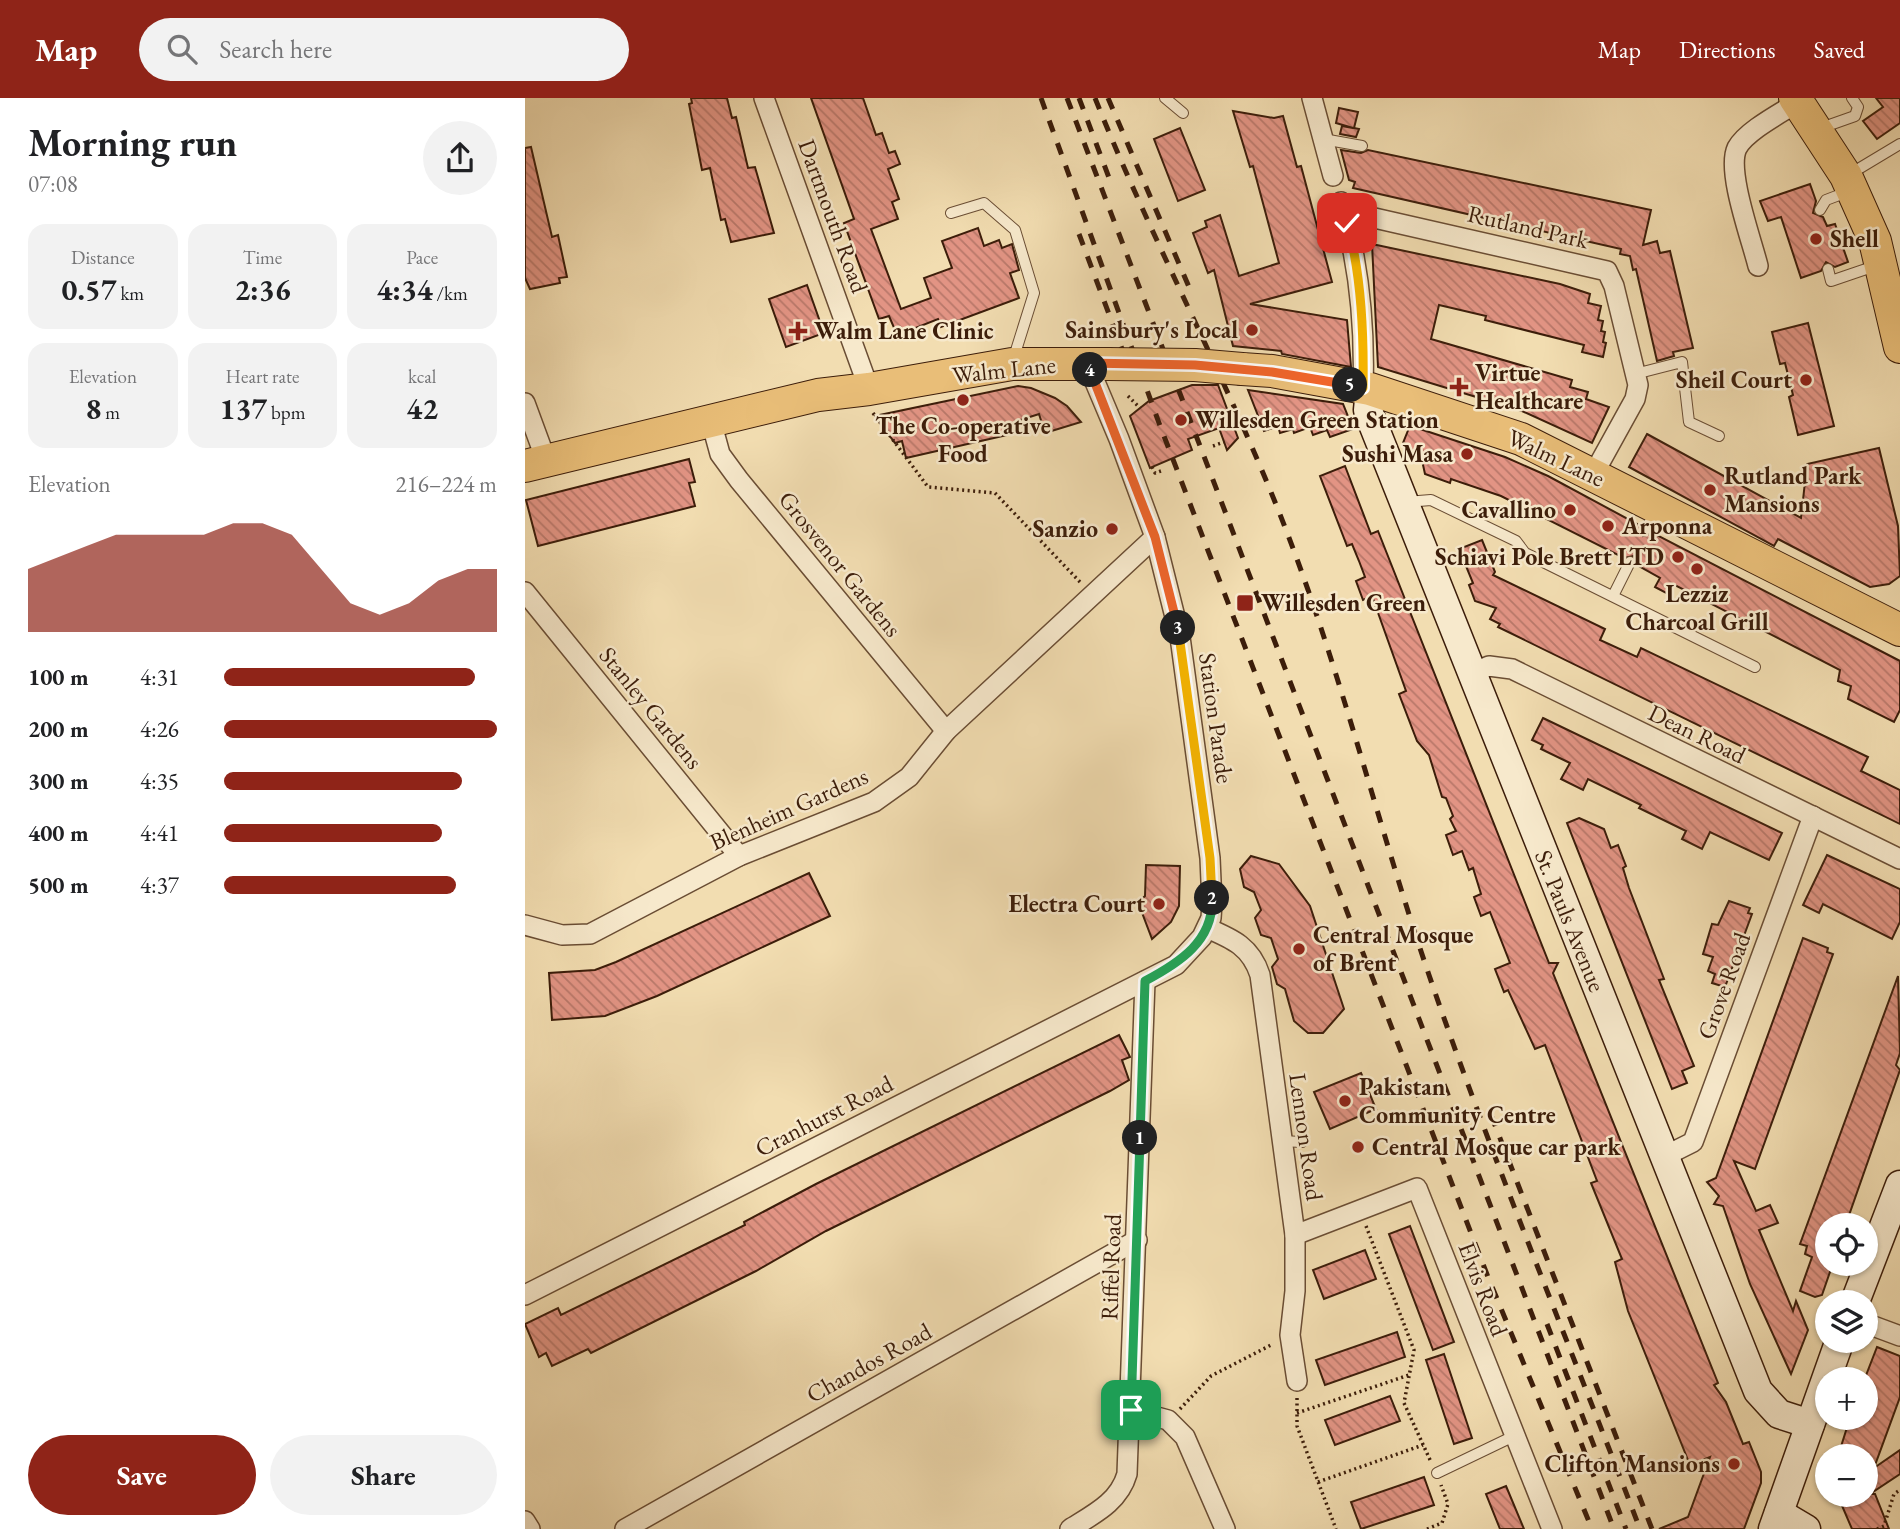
<!DOCTYPE html>
<meta charset="utf-8">
<style>
body{margin:0;font-family:"EB Garamond",serif;background:#f2f2f2;color:#202124;height:100vh;display:flex;flex-direction:column;font-size:26px;white-space:nowrap}
*{box-sizing:border-box;margin:0}
p{font-size:23px;color:#757577}
.icon{flex:none;width:38px;height:38px;fill:none;stroke:currentColor;stroke-width:2;stroke-linecap:round;stroke-linejoin:round}
.map{position:relative;flex:1;overflow:hidden}
.details{display:flex;flex-direction:column;background:#fff;width:525px}
.details>*{flex:none}
.tools{position:absolute;left:1290px;top:1115px;display:grid;gap:14px}
.tools a{display:grid;place-items:center;width:63px;height:63px;border-radius:50%;background:#fff;box-shadow:0 2px 5px #0004;font-size:35px}
.pin{position:absolute;display:grid;place-items:center;width:60px;height:60px;color:#fff;margin:-30px;border-radius:14px;box-shadow:0 4px 10px #0006}
.km{position:absolute;width:35px;height:35px;margin:-18px;border-radius:50%;background:#222;color:#fff;font-size:19px;line-height:35px;text-align:center}
.round{display:grid;place-items:center;flex:none;width:74px;height:74px;border-radius:37px;background:#f2f2f2}
.head{display:flex;align-items:center;justify-content:space-between;height:119px;padding:0 28px}
h1{font-size:38px;font-weight:700;line-height:52px}
.stats{display:grid;grid-template-columns:repeat(3,1fr);gap:10px;height:119px;padding:7px 28px}
.stats div{display:grid;align-content:center;border-radius:18px;background:#f2f2f2;text-align:center}
.stats b{font-size:30px;font-weight:700}
.stats small{font-size:19px;font-weight:400}
.stats p{font-size:19px}
.chart{height:196px;padding:14px 28px}
.chart p{display:flex;justify-content:space-between}
.chart svg{width:100%;height:126px;margin-top:7px;fill:#8f2418;opacity:.7}
.primary-button{display:flex;gap:14px;margin-top:auto;padding:14px 28px}
.primary-button a{flex:1;height:80px;border-radius:42px;background:#8f2418;color:#fff;font-size:28px;font-weight:700;line-height:80px;text-align:center}
.primary-button a+a{background:#f2f2f2;color:#202124}
ul{padding:0 28px;list-style:none;font-size:23px}
li{display:grid;grid-template-columns:112px 84px 1fr;align-items:center;height:52px}
li i{height:18px;border-radius:9px;background:#8f2418}
header{display:flex;align-items:center;gap:42px;box-sizing:border-box;height:98px;padding:0 35px;background:#8f2418;color:#fff}
header strong{font-size:33px}
nav{display:flex;gap:38px;margin-inline-start:auto;font-size:24px}
.search{width:490px;height:63px;background:#f2f2f2;display:flex;align-items:center;gap:18px;box-sizing:border-box;padding:0 24px;border-radius:38px;color:#757577;font-size:26px}
main{display:flex;flex:1;min-height:0}
.map>svg:first-child{display:block}
</style>
<header>
<strong>Map</strong>
<div class="search"><svg class="icon" aria-label="search" viewBox="0 0 24 24"><circle cx="10" cy="10" r="6"/><path d="M15 15l6 6"/></svg>Search here</div>
<nav><a>Map</a><a>Directions</a><a>Saved</a></nav>
</header>
<main>
<section class="details">
<div class="head"><div><h1>Morning run</h1><p>07:08</p></div><a class="round"><svg class="icon" aria-label="share" viewBox="0 0 24 24"><path d="M12 15V3M7 8l5-5 5 5M5 13v7h14v-7"/></svg></a></div>
<div class="stats">
<div><p>Distance</p><b>0.57<small> km</small></b></div>
<div><p>Time</p><b>2:36</b></div>
<div><p>Pace</p><b>4:34<small> /km</small></b></div>
</div>
<div class="stats">
<div><p>Elevation</p><b>8<small> m</small></b></div>
<div><p>Heart rate</p><b>137<small> bpm</small></b></div>
<div><p>kcal</p><b>42</b></div>
</div>
<div class="chart"><p><span>Elevation</span>216–224 m</p>
<svg viewBox="0 0 160 44" preserveAspectRatio="none"><path d="M0 44V22L10 18L20 14L30 10L40 10L50 10L60 10L70 6L80 6L90 10L100 22L110 34L120 38L130 34L140 26L150 22L160 22V44z"/></svg>
</div>
<ul>
<li><b>100 m</b>4:31<i style="width:92%"></i></li>
<li><b>200 m</b>4:26<i style="width:100%"></i></li>
<li><b>300 m</b>4:35<i style="width:87%"></i></li>
<li><b>400 m</b>4:41<i style="width:80%"></i></li>
<li><b>500 m</b>4:37<i style="width:85%"></i></li>
</ul>
<div class="primary-button"><a>Save</a><a>Share</a></div>
</section>
<div class="map">
<svg width="1375" height="1431" viewBox="0 0 1375 1431">
<defs>
<pattern id="building-back-hatch" width="6" height="6" patternUnits="userSpaceOnUse" patternTransform="scale(1.75)"><rect width="6" height="6" fill="#e29484"/><path d="M-1 5l2 2M0 0l6 6M5-1l2 2" fill="none" stroke="#b8786a"/></pattern>
</defs>
<rect width="100%" height="100%" fill="#f2ddb1"/>
<filter id="stains"><feTurbulence type="fractalNoise" baseFrequency=".00286" numOctaves="4"/><feColorMatrix values="0 0 0 0 .2 0 0 0 0 .09 0 0 0 0 .02 0 0 0 .5 -.17"/></filter>
<radialGradient id="worn" r=".72"><stop offset=".6" stop-color="#630" stop-opacity="0"/><stop offset="1" stop-color="#630" stop-opacity=".3"/></radialGradient>
<g fill="url(#building-back-hatch)" stroke="#3c1d0a" stroke-width="2">
<polygon points="166,0 202,0 207,20 211,19 223,70 230,69 249,135 206,144 200,121 196,122 185,70 177,72 164,6 167,5"/>
<polygon points="286,0 338,0 351,37 357,35 364,55 370,53 375,66 363,71 374,101 367,104 373,121 346,131 376,211 406,200 399,180 427,170 417,143 453,130 459,148 474,142 477,150 487,146 494,172 485,175 494,200 416,229 413,221 378,235 376,230 370,232 364,218 354,221 319,125 329,121"/>
<polygon points="1351,0 1375,0 1375,25 1352,41 1338,23 1358,9"/>
<polygon points="814,10 833,14 829,30 834,31 831,39 815,36 817,28 828,30 811,25"/>
<polygon points="708,13 749,20 758,18 772,69 776,68 807,184 725,206 822,222 826,269 757,256 756,253 708,248 689,172 683,175 668,135 682,129 680,123 695,117 714,178 754,165 728,68 725,69"/>
<polygon points="655,30 680,92 653,103 629,41"/>
<polygon points="6,49 27,139 33,137 42,179 34,180 35,185 5,191 0,180 0,50"/>
<polygon points="816,52 836,55 843,52 1126,112 1118,147 1132,143 1135,155 1145,153 1168,250 1148,254 1149,258 1132,263 1111,171 1108,172 1105,158 1095,156 1096,151 828,90 830,84 824,82"/>
<polygon points="1285,86 1291,103 1288,115 1298,119 1302,128 1310,126 1323,164 1310,169 1301,164 1296,173 1276,180 1256,119 1243,123 1235,103"/>
<polygon points="847,146 1035,186 1065,196 1063,205 1076,208 1073,222 1078,223 1076,233 1080,234 1078,244 1081,245 1078,259 1057,254 1059,247 960,222 961,218 914,207 906,241 1047,282 1045,289 1063,294 1061,301 1084,309 1067,345 997,313 853,269"/>
<polygon points="282,187 299,235 261,249 244,201"/>
<polygon points="1283,225 1309,328 1273,337 1264,299 1268,297 1260,265 1255,266 1247,234"/>
<polygon points="667,287 693,287 713,340 702,352 694,330 663,341 667,352 625,370 605,318 624,303"/>
<polygon points="493,288 506,290 530,300 542,308 556,324 520,335 514,316 489,324 491,335 381,360 377,343 370,345 350,318"/>
<polygon points="723,292 818,306 828,331 805,339 802,332 788,337 785,329 769,335 768,331 755,335 753,328 739,333"/>
<polygon points="889,329 980,359 1023,378 1114,427 1118,438 1128,435 1375,563 1375,612 1369,624 1323,601 1326,588 1313,583 1315,572 1148,486 1143,496 1130,489 1135,480 1112,467 1109,458 1099,460 976,398 926,381 925,385 900,376 895,353 884,359 878,345 884,330"/>
<polygon points="1122,336 1276,420 1282,366 1354,350 1373,428 1375,478 1364,486 1345,489 1253,441 1249,448 1104,369"/>
<polygon points="164,361 170,384 164,385 170,408 13,448 1,402"/>
<polygon points="820,368 846,436 853,433 1024,865 1033,865 1028,875 1193,1285 1189,1287 1201,1304 1218,1346 1224,1344 1236,1374 1236,1385 1219,1431 1134,1431 1163,1419 1185,1359 1165,1367 1103,1213 1090,1164 1097,1161 1066,1085 1072,1083 1040,999 1020,947 1010,951 983,892 979,894 970,871 985,865 965,814 956,818 949,799 956,796 948,770 944,772 937,753 928,757 921,737 931,733 925,721 928,718 921,700 917,699 904,657 892,643 874,596 881,593 847,498 838,502 831,483 840,479 834,463 827,446 822,448 795,378"/>
<polygon points="957,442 970,474 968,477 1080,531 1075,542 1112,559 1116,550 1343,659 1336,673 1375,692 1375,726 973,529 975,526 965,521 971,510 950,503 944,487 948,485 934,451"/>
<polygon points="1018,620 1257,735 1244,762 1185,734 1177,751 1157,741 1161,733 1114,710 1116,707 1063,681 1058,692 1036,681 1045,665 1016,651 1018,647 1007,642"/>
<polygon points="1054,720 1079,731 1086,750 1093,747 1101,768 1098,770 1104,790 1139,881 1134,882 1169,968 1157,973 1162,985 1147,991 1042,725"/>
<polygon points="1302,757 1375,791 1375,824 1367,841 1298,806 1294,815 1278,807"/>
<polygon points="726,758 754,766 785,808 819,911 798,935 783,935 769,923 760,891 752,886 747,869 753,861 746,840 736,837 730,820 736,812 729,794 719,789 715,771"/>
<polygon points="621,767 655,768 654,808 646,824 627,841 613,804 620,798"/>
<polygon points="284,775 305,818 132,898 80,918 27,922 24,875 70,872 91,864"/>
<polygon points="1204,803 1225,810 1223,815 1227,816 1200,889 1187,885 1190,876 1183,873 1188,859 1178,856 1187,826 1193,827"/>
<polygon points="1278,840 1303,850 1302,854 1308,856 1230,1071 1209,1063 1231,1113 1245,1107 1253,1125 1234,1132 1268,1213 1271,1203 1283,1232 1266,1276 1225,1186 1198,1108 1189,1106 1194,1098 1182,1084 1191,1080"/>
<polygon points="1373,878 1375,955 1371,967 1375,972 1323,1120 1319,1127 1302,1127 1302,1167 1306,1171 1297,1197 1290,1199 1275,1193 1287,1159 1280,1156 1282,1148 1275,1146"/>
<polygon points="594,937 605,959 597,962 604,982 585,993 301,1133 231,1173 66,1255 63,1251 27,1268 21,1255 14,1259 0,1226 33,1210 36,1217 220,1127 219,1124 291,1086"/>
<polygon points="836,975 851,1011 805,1031 789,994"/>
<polygon points="885,1128 929,1244 908,1252 864,1136"/>
<polygon points="840,1152 851,1181 799,1201 788,1172"/>
<polygon points="872,1234 880,1259 800,1287 791,1262"/>
<polygon points="1352,1249 1375,1258 1375,1299 1349,1370 1375,1352 1375,1376 1345,1396 1350,1396 1364,1431 1327,1431 1312,1396 1340,1396 1340,1358 1313,1358 1325,1320 1340,1320 1340,1280"/>
<polygon points="919,1256 947,1340 929,1346 901,1262"/>
<polygon points="865,1298 875,1323 810,1347 800,1322"/>
<polygon points="899,1379 909,1407 836,1431 826,1404"/>
<polygon points="981,1388 999,1431 975,1431 961,1396"/>
</g>
<g fill="none" stroke-linecap="round" stroke-linejoin="round">
<defs>
<g id="lane">
<polyline points="640,0 658,15"/>
<polyline points="1296,30 1330,18 1333,9 1327,0"/>
<polyline points="798,41 837,48"/>
<polyline points="1325,76 1375,46"/>
<polyline points="1295,112 1301,102 1322,94"/>
<polyline points="426,115 459,105 490,132 509,195 488,262"/>
<polyline points="1303,171 1306,183 1350,168"/>
<polyline points="1110,276 1157,264 1164,324 1194,338"/>
<polyline points="881,404 906,402 991,443 1000,455 1230,569"/>
<polyline points="1121,431 1131,413"/>
<polyline points="1088,498 1105,464"/>
<polyline points="756,1043 777,1044"/>
<polyline points="912,1375 989,1338"/>
</g>
<g id="street">
<polyline points="239,0 344,291"/>
<polyline points="787,0 808,78"/>
<path d="M816,104C834,164 840,228 838,290"/>
<polyline points="822,125 845,119 1082,173 1089,188 1113,287 1110,301 1068,377"/>
<path d="M1233,168C1227,143 1201,73 1212,50C1221,33 1256,15 1273,4"/>
<polyline points="0,305 21,362"/>
<polyline points="186,323 195,356 214,382 421,633"/>
<polyline points="0,494 214,758"/>
<polyline points="947,575 964,568 987,571 1375,761"/>
<polyline points="0,827 37,837 65,836 214,758 349,704 384,679 421,633 630,439"/>
<path d="M682,830C708,841 726,849 735,877L770,1137V1193L765,1237L772,1283"/>
<polyline points="1138,1059 1168,1044 1288,718"/>
<polyline points="770,1137 892,1090 1027,1431"/>
<polyline points="0,1197 651,867 677,839 686,820 687,806 685,760 655,539 630,439 594,341 562,265"/>
<polyline points="1340,1225 1375,1238"/>
<polyline points="606,1312 643,1322 660,1339 700,1431"/>
<polyline points="0,1423 5,1431"/>
<polyline points="100,1431 612,1142"/>
<path d="M545,1431C569,1416 594,1404 602,1376L620,883"/>
</g>
<g id="secondary">
<polyline points="845,291 843,312 846,321 1233,1293 1254,1316 1285,1326"/>
<polyline points="1330,1204 1375,1087"/>
<polyline points="1254,1415 1281,1431"/>
<polyline points="1248,1431 1315,1242"/>
</g>
<g id="primary">
<polyline points="1270,0 1321,78 1350,143 1375,249"/>
<polyline points="717,271 747,273 845,291 996,341 1375,532"/>
<polyline points="0,368 293,297 344,291 487,266 583,266"/>
</g>
</defs>
<use href="#lane" stroke="#6a4d34" stroke-width="12"/>
<use href="#street" stroke="#6a4d34" stroke-width="22"/>
<use href="#secondary" stroke="#3c1d0a" stroke-width="31"/>
<use href="#primary" stroke="#3c1d0a" stroke-width="34"/>
<g stroke="#3c1d0a" stroke-width="3.5" stroke-dasharray="2 3.5" stroke-linecap="butt">
<polyline points="603,298 615,310"/>
<polyline points="348,315 403,389 470,395 555,484"/>
<polyline points="688,348 699,344"/>
<polyline points="627,369 630,375 639,372"/>
<polyline points="841,1128 889,1252 879,1305 906,1364"/>
<polyline points="772,1300 772,1328 811,1431"/>
<polyline points="655,1311 686,1278 748,1246"/>
<polyline points="772,1315 884,1277"/>
<polyline points="793,1384 898,1347"/>
<polyline points="902,1431 917,1425 923,1406 916,1387"/>
<polyline points="1352,1431 1359,1428 1369,1396 1375,1392"/>
</g>
<use href="#lane" stroke="#f7e9cc" stroke-width="10"/>
<use href="#street" stroke="#f7e9cc" stroke-width="19"/>
<use href="#secondary" stroke="#f7e9cc" stroke-width="28"/>
<use href="#primary" stroke="#e9be78" stroke-width="32"/>
<g stroke="#3c1d0a" stroke-width="5" stroke-dasharray="12 12" stroke-linecap="butt">
<polyline points="516,0 634,325 765,666 963,1179 1067,1431"/>
<polyline points="542,0 1089,1431"/>
<polyline points="554,0 586,85"/>
<path d="M570,0C629,148 706,288 763,437C818,581 854,731 904,877C968,1064 1045,1247 1115,1431"/>
<polyline points="583,0 667,196"/>
<polyline points="554,136 603,267"/>
<polyline points="966,1017 1127,1431"/>
<polyline points="1022,1226 1101,1431"/>
</g>
<defs>
<polyline id="primary-bridge" points="583,266 670,267 717,271"/>
</defs>
<use href="#primary-bridge" stroke="#3c1d0a" stroke-width="34" stroke-linecap="butt"/>
<use href="#primary-bridge" stroke="#e9be78" stroke-width="32"/>
</g>
<g fill="none" stroke-linecap="round" stroke-linejoin="round">
<defs>
<polyline id="split-1" points="606,1312 615,1040"/>
<path id="split-2" d="M615,1040L620,883C654,865 689,843 687,800"/>
<polyline id="split-3" points="653,530 685,760 687,800"/>
<polyline id="split-4" points="565,272 630,439 653,530"/>
<polyline id="split-5" points="565,272 562,265 670,267 747,274 825,287"/>
<path id="split-6" d="M822,125C837,177 839,236 838,290L825,287"/>
</defs>
<use href="#split-1" stroke="#fff" stroke-width="14"/>
<use href="#split-2" stroke="#fff" stroke-width="14"/>
<use href="#split-3" stroke="#fff" stroke-width="14"/>
<use href="#split-4" stroke="#fff" stroke-width="14"/>
<use href="#split-5" stroke="#fff" stroke-width="14"/>
<use href="#split-6" stroke="#fff" stroke-width="14"/>
<use href="#split-1" stroke="#22a559" stroke-width="9"/>
<use href="#split-2" stroke="#22a559" stroke-width="9"/>
<use href="#split-3" stroke="#f5b400" stroke-width="9"/>
<use href="#split-4" stroke="#f0652b" stroke-width="9"/>
<use href="#split-5" stroke="#f0652b" stroke-width="9"/>
<use href="#split-6" stroke="#f5b400" stroke-width="9"/>
</g>
<g fill="#8f2418" stroke="#f7e9cc" stroke-width="2.5">
<circle cx="1291" cy="141" r="7"/>
<circle cx="727" cy="232" r="7"/>
<path d="M269.5 222.5h7v7h7v7h-7v7h-7v-7h-7v-7h7z"/>
<circle cx="1281" cy="282" r="7"/>
<path d="M930.5 278.5h7v7h7v7h-7v7h-7v-7h-7v-7h7z"/>
<circle cx="438" cy="302" r="7"/>
<circle cx="656" cy="322" r="7"/>
<circle cx="942" cy="356" r="7"/>
<circle cx="1185" cy="392" r="7"/>
<circle cx="1045" cy="412" r="7"/>
<circle cx="1083" cy="428" r="7"/>
<circle cx="587" cy="431" r="7"/>
<circle cx="1153" cy="459" r="7"/>
<circle cx="1172" cy="471" r="7"/>
<rect x="711" y="496" width="18" height="18" rx="3.5"/>
<circle cx="634" cy="806" r="7"/>
<circle cx="774" cy="851" r="7"/>
<circle cx="820" cy="1003" r="7"/>
<circle cx="833" cy="1049" r="7"/>
<circle cx="1209" cy="1366" r="7"/>
</g>
<g text-anchor="middle" stroke-width="5" stroke-linejoin="round" paint-order="stroke">
<g font-size="24" fill="#3c1d0a" stroke="#f7e9cc">
<text transform="translate(308 118) rotate(70)" y="8">Dartmouth Road</text>
<text transform="translate(1003 129) rotate(13)" y="8">Rutland Park</text>
<text transform="translate(479 272) rotate(-6)" y="8">Walm Lane</text>
<text transform="translate(1031 360) rotate(25)" y="8">Walm Lane</text>
<text transform="translate(315 466) rotate(51)" y="8">Grosvenor Gardens</text>
<text transform="translate(126 610) rotate(51)" y="8">Stanley Gardens</text>
<text transform="translate(691 620) rotate(82)" y="8">Station Parade</text>
<text transform="translate(1172 636) rotate(26)" y="8">Dean Road</text>
<text transform="translate(264 711) rotate(-24)" y="8">Blenheim Gardens</text>
<text transform="translate(1045 823) rotate(68)" y="8">St. Pauls Avenue</text>
<text transform="translate(1199 888) rotate(-70)" y="8">Grove Road</text>
<text transform="translate(299 1018) rotate(-27)" y="8">Cranhurst Road</text>
<text transform="translate(781 1039) rotate(82)" y="8">Lennon Road</text>
<text transform="translate(586 1169) rotate(-88)" y="8">Riffel Road</text>
<text transform="translate(958 1191) rotate(69)" y="8">Elvis Road</text>
<text transform="translate(344 1265) rotate(-29)" y="8">Chandos Road</text>
</g>
<g font-size="24" font-weight="bold" fill="#3c1d0a" stroke="#f7e9cc" text-anchor="start">
<text x="1305" y="149">Shell</text>
<text x="713" y="240" text-anchor="end">Sainsbury's Local</text>
<text x="289" y="241">Walm Lane Clinic</text>
<text x="950" y="283">Virtue<tspan x="950" dy="28">Healthcare</tspan></text>
<text x="1267" y="290" text-anchor="end">Sheil Court</text>
<text x="670" y="330">Willesden Green Station</text>
<text x="438" y="336" text-anchor="middle">The Co-operative<tspan x="438" dy="28">Food</tspan></text>
<text x="928" y="364" text-anchor="end">Sushi Masa</text>
<text x="1199" y="386">Rutland Park<tspan x="1199" dy="28">Mansions</tspan></text>
<text x="1031" y="420" text-anchor="end">Cavallino</text>
<text x="1097" y="436">Arponna</text>
<text x="573" y="439" text-anchor="end">Sanzio</text>
<text x="1139" y="467" text-anchor="end">Schiavi Pole Brett LTD</text>
<text x="1172" y="504" text-anchor="middle">Lezziz<tspan x="1172" dy="28">Charcoal Grill</tspan></text>
<text x="736" y="513">Willesden Green</text>
<text x="620" y="814" text-anchor="end">Electra Court</text>
<text x="788" y="845">Central Mosque<tspan x="788" dy="28">of Brent</tspan></text>
<text x="834" y="997">Pakistan<tspan x="834" dy="28">Community Centre</tspan></text>
<text x="847" y="1057">Central Mosque car park</text>
<text x="1195" y="1374" text-anchor="end">Clifton Mansions</text>
</g>
</g>
<rect width="100%" height="100%" filter="url(#stains)"/>
<rect width="100%" height="100%" fill="url(#worn)"/>
</svg>
<div class="tools">
<a><svg class="icon" aria-label="locate" viewBox="0 0 24 24"><circle cx="12" cy="12" r="6"/><path d="M12 2v4M12 18v4M2 12h4M18 12h4"/></svg></a>
<a><svg class="icon" aria-label="layers" viewBox="0 0 24 24"><path d="M12 4l9 5-9 5-9-5zM3 14l9 5 9-5"/></svg></a>
<a>+</a>
<a>−</a>
</div>
<div class="pin" style="left:606px;top:1312px;background:#1e9e55"><svg class="icon" aria-label="arrive" viewBox="0 0 24 24"><path d="M6 21V4h12l-3 4 3 4H6"/></svg></div>
<div class="pin" style="left:822px;top:125px;background:#d93025"><svg class="icon" aria-label="check" viewBox="0 0 24 24"><path d="M5 12l5 5 9-10"/></svg></div>
<b class="km" style="left:615px;top:1040px">1</b>
<b class="km" style="left:687px;top:800px">2</b>
<b class="km" style="left:653px;top:530px">3</b>
<b class="km" style="left:565px;top:272px">4</b>
<b class="km" style="left:825px;top:287px">5</b>
</div>
</main>
